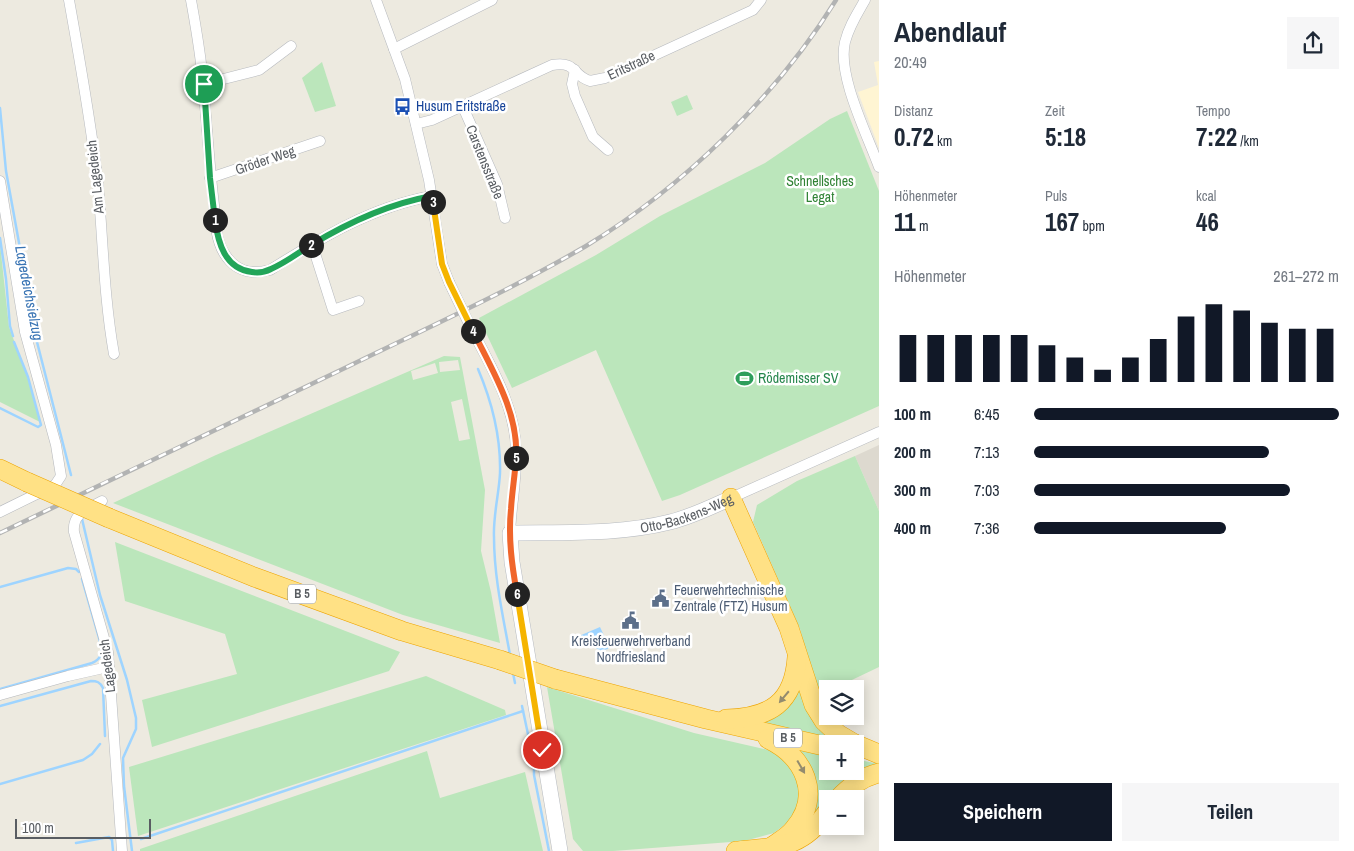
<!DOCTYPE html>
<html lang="de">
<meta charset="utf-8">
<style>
body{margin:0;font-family:"Archivo Narrow",sans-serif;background:#f6f6f7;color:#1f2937;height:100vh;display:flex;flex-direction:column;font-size:19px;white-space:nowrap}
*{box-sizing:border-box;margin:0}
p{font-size:16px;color:#747a83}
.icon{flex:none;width:28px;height:28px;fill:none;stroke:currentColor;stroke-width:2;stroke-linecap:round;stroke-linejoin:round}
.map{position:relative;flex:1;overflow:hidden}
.panel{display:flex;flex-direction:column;background:#fff;width:475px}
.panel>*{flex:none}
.buttons{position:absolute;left:819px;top:680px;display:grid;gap:10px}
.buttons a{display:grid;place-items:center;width:45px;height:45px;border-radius:0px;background:#fff;box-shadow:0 2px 12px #0003;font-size:25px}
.scale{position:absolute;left:15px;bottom:12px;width:136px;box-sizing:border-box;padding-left:5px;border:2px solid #595d62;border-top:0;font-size:14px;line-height:18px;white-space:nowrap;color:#595d62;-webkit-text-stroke:4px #fff;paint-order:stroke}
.pin{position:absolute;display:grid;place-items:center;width:42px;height:42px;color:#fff;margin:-21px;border:2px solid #fff;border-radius:50%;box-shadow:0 1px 5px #0007}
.km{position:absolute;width:25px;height:25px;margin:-12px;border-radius:50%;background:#222;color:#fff;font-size:14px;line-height:25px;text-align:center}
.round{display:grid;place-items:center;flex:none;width:52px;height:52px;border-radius:0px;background:#f6f6f7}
.overview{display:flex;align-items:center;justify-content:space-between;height:85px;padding:0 15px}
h1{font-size:28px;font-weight:700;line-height:38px}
.metrics{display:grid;grid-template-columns:repeat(3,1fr);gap:8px;height:85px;padding:5px 15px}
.metrics div{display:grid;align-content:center}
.metrics b{font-size:25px;font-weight:700}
.metrics small{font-size:14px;font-weight:400}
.metrics p{font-size:14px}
.chart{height:140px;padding:10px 15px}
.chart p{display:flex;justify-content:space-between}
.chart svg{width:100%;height:90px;margin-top:5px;stroke:#111827;stroke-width:6}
.primary-button{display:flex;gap:10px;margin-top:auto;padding:10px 15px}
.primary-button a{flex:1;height:58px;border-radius:0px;background:#111827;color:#fff;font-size:20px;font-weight:700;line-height:58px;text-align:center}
.primary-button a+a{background:#f6f6f7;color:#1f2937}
ul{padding:0 15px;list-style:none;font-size:16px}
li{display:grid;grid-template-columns:80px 60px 1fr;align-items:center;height:38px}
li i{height:12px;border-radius:6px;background:#111827}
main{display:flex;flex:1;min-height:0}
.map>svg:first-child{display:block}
</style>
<main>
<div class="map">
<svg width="879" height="851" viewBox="0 0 879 851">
<rect width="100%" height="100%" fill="#edeae0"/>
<polygon fill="#fff5d3" points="879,61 879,148 858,92 878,85 874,62"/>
<polygon fill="#ddd9cf" points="879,445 879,511 855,456"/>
<g fill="#bbe6bb" fill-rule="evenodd">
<polygon points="322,62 336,106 315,112 302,78"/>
<polygon points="687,95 693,109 677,116 671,102"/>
<polygon points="847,111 879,191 879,406 680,495 662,501 596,350 512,388 479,318 596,255 660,216 765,163 830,119"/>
<polygon points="0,244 9,327 27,376 40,422 0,402"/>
<path d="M444,356L460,357L485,490L481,551L491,592L500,643L403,615L113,503L216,455ZM458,360L460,370L440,372L439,362ZM435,363L438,373L413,380L411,371ZM462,399L470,439L459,441L451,402Z"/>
<polygon points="855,456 879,511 879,667 833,689 828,689 827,691 818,696 800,629 753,522 757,505 797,481"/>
<polygon points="115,542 400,652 389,671 152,747 142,700 237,674 225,634 125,601"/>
<polygon points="426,676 505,710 506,715 138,836 129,767"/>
<polygon points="801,678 841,744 749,723"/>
<polygon points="547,687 694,733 773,751 787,761 802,790 797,815 774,833 744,841 613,851 583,851 573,839"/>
<polygon points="785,744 827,753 828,771 855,771 855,759 879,764 832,799 828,799 827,804 801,833 811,807"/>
<polygon points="427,751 440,798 525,772 543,851 140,851 140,849"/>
</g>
<path fill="#9ed4ff" d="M600,627L609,646L608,649L600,651C592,644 585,645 575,646L572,639Z"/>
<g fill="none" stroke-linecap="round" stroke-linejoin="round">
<g stroke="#9ed4ff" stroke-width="2.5">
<polyline points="0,108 6,171 37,342 71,475"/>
<polyline points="0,238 6,279 10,326 13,336"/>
<path d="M478,369C492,402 501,436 500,473C499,494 493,516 494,537C494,577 503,616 510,655"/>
<polyline points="0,408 38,427 41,425 28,377 14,342"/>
<polyline points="82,519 100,595 127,680 136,718 136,729 123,758 124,786 132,851"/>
<polyline points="0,587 68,568 76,569 79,572"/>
<polyline points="513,673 515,683"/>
<path d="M0,689L92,663C101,659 102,654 101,645L82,579"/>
<path d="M0,706L91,681C97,681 100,682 103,688L105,736"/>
<polyline points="522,706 532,753"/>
<polyline points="534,767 534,775 549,851"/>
<polyline points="0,784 83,760 92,754 100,744"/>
<polyline points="141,839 523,711"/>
<polyline points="76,843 109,837 112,840 113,851"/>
</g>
<defs>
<g id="street">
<path d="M69,0C80,61 91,122 98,184C103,241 104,298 114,354"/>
<path d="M191,0C196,28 201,55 203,83C207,124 209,164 214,205C215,221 216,240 224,253C235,271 250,275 270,270C321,238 371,207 432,196"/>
<polyline points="376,0 405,79 429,180 442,264 449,282"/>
<path d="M865,0C857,14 849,26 845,42C837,75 867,134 879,167"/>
<polyline points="394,49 492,0"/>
<polyline points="575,70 572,84 575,96 593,137 608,150"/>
<polyline points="204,84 259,70 291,46"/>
<polyline points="463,107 497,184 505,218"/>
<path d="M416,124L432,120L552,65C578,61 571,75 590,81L605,78L753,10L761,0"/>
<polyline points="210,178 320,141"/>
<polyline points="0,181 25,332 56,445 61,476 55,485 0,512"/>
<polyline points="312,244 333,310 359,301"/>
<path d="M472,330C492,368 516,408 516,452C517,479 511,506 510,533"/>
<polyline points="731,498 879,432"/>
<path d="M102,501C88,509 72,513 74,532L108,652L122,851"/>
<polyline points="0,695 68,676 108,667"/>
</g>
<g id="secondary">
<path id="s1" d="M560,851L512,562L510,533C564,532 618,535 670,522C691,517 711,507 731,498"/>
</g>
<g id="highway">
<polyline points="0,469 27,482"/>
<polyline points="731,498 789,628 814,705 824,721 838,734 855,744"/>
<polyline points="109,518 254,577 402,631 500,660"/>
<polyline points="555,679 706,719 828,747"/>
<path d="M726,719C770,718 794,703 797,657"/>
<path d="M768,739C804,756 823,795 794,829C788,837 778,842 770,848"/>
<polyline points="855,744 879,754"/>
<path d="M838,799C850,786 862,777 879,773"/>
<path d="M736,851C777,847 802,849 828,811"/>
</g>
</defs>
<use href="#street" stroke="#b6b9be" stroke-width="11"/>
<use href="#secondary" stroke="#b6bac0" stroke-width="16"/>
<use href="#highway" stroke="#eda400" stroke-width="20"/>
<use href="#street" stroke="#fff" stroke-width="10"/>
<use href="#secondary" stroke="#fff" stroke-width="15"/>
<use href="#highway" stroke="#ffe185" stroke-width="19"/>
<defs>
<path id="rail" d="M0,533C115,477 231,423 347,367C427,328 509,291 586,246C683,187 776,97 836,0"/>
</defs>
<use href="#rail" stroke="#b2b3b3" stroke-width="4.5"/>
<use href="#rail" stroke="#fff" stroke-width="2.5" stroke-dasharray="8" stroke-linecap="butt"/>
<defs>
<polyline id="street-bridge" points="449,282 472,330"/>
<g id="highway-bridge">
<polyline points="27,482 109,518"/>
<polyline points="500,660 555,679"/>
</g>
</defs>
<use href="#street-bridge" stroke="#b6b9be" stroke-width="11" stroke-linecap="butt"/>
<use href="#highway-bridge" stroke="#eda400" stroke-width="20" stroke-linecap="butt"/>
<use href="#street-bridge" stroke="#fff" stroke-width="10"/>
<use href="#highway-bridge" stroke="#ffe185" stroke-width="19"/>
</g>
<defs><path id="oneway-solid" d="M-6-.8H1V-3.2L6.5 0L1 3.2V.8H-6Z" transform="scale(1.25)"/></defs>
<g fill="#938b6e">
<use href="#oneway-solid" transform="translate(784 697) rotate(130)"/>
<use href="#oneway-solid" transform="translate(801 767) rotate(60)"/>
</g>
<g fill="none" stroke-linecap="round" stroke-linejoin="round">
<defs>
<polyline id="split-1" points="204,84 210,178 215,220"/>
<path id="split-2" d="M215,220C218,243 225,269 252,272C258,273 265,272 271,269C285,263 298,253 311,245"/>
<path id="split-3" d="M311,245C349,222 388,204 432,196L433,202"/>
<polyline id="split-4" points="433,202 442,264 449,282 473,331"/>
<path id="split-5" d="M473,331C492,370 519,413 516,458"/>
<path id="split-6" d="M516,458C515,475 512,492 511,509C508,538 512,566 517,594"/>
<polyline id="split-7" points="517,594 542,750"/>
</defs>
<use href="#split-1" stroke="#fff" stroke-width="10"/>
<use href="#split-2" stroke="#fff" stroke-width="10"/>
<use href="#split-3" stroke="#fff" stroke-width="10"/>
<use href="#split-4" stroke="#fff" stroke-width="10"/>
<use href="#split-5" stroke="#fff" stroke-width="10"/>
<use href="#split-6" stroke="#fff" stroke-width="10"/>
<use href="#split-7" stroke="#fff" stroke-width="10"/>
<use href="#split-1" stroke="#22a559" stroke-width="6"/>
<use href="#split-2" stroke="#22a559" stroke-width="6"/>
<use href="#split-3" stroke="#22a559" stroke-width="6"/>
<use href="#split-4" stroke="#f5b400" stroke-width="6"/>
<use href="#split-5" stroke="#f0652b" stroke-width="6"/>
<use href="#split-6" stroke="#f0652b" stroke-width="6"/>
<use href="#split-7" stroke="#f5b400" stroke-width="6"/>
</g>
<defs>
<symbol id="bus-bare" viewBox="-9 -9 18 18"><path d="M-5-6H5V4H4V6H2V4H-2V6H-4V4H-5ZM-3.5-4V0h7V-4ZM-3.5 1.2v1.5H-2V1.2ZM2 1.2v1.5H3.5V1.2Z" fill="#1a4fb4" stroke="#fff" stroke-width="2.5" paint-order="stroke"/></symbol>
<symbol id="stadium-bare" viewBox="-9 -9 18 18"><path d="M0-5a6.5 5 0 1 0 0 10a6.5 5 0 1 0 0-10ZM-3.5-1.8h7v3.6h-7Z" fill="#2e9e5b" stroke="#fff" stroke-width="2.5" paint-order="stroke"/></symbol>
<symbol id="civic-bare" viewBox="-9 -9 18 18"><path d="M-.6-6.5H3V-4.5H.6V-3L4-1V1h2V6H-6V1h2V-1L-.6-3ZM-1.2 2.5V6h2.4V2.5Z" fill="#5c6f8a" stroke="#fff" stroke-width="2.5" paint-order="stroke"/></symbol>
</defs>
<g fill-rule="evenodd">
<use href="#bus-bare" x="390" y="94" width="25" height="25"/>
<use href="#stadium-bare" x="732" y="366" width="25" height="25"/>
<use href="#civic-bare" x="648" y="586" width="25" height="25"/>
<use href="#civic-bare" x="618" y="608" width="25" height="25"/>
</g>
<g text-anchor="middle" stroke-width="5" stroke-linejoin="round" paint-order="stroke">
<g fill="#fff" stroke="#8b8e91" stroke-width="1">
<rect x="288" y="584.5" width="28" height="19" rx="4"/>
<rect x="774" y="728.5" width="28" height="19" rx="4"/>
</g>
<g font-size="12" font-weight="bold" fill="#595d62">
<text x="302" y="598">B 5</text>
<text x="788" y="742">B 5</text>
</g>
<g font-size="14" fill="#595d62" stroke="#fff">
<text transform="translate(631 65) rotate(-25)" y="5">Eritstraße</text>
<text transform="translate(265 160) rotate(-19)" y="5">Gröder Weg</text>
<text transform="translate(485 162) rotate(68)" y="5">Carstensstraße</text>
<text transform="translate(95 177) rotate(-96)" y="5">Am Lagedeich</text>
<text dy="5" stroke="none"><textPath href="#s1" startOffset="501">Otto-Backens-Weg</textPath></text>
<text transform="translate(107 666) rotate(-97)" y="5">Lagedeich</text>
</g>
<g font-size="14" fill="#164399" stroke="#fff" text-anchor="start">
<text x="416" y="111">Husum Eritstraße</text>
</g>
<g font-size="14" fill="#308234" stroke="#fff">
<text x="820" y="186">Schnellsches<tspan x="820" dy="16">Legat</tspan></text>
</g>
<g font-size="14" fill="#27864d" stroke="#fff" text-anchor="start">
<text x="758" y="383">Rödemisser SV</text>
</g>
<g font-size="14" fill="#4e5e75" stroke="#fff" text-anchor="start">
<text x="674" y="595">Feuerwehrtechnische<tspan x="674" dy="16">Zentrale (FTZ) Husum</tspan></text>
<text x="631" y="646" text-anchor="middle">Kreisfeuerwehrverband<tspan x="631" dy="16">Nordfriesland</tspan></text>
</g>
<g font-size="15" font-style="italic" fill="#3974b4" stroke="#fff">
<text transform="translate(29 293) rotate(79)" y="5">Lagedeichsielzug</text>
</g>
</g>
</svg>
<div class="buttons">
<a><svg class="icon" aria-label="layers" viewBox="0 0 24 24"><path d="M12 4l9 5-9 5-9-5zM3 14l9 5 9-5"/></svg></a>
<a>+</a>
<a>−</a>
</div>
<div class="scale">100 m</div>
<div class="pin" style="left:204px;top:84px;background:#1e9e55"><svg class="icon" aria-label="arrive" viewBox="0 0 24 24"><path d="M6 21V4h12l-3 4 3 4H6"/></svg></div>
<div class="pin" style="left:542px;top:750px;background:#d93025"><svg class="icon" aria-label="check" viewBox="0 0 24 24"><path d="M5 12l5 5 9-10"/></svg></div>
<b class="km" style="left:215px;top:220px">1</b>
<b class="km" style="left:311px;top:245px">2</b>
<b class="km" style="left:433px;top:202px">3</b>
<b class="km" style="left:473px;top:331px">4</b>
<b class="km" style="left:516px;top:458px">5</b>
<b class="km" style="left:517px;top:594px">6</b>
</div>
<section class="panel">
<div class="overview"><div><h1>Abendlauf</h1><p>20:49</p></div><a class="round"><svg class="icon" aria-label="share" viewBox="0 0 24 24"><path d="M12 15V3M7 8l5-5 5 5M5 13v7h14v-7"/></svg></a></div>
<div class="metrics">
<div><p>Distanz</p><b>0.72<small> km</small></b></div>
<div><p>Zeit</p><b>5:18</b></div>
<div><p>Tempo</p><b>7:22<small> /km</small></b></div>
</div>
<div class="metrics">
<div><p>Höhenmeter</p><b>11<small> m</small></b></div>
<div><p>Puls</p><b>167<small> bpm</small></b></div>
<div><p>kcal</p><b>46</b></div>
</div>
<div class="chart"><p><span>Höhenmeter</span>261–272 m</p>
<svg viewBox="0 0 160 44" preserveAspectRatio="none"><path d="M5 44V21M15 44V21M25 44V21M35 44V21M45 44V21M55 44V26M65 44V32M75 44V38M85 44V32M95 44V23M105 44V12M115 44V6M125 44V9M135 44V15M145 44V18M155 44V18"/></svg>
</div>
<ul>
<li><b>100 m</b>6:45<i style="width:100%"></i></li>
<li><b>200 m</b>7:13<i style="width:77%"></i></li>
<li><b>300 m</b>7:03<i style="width:84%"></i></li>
<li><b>400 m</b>7:36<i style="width:63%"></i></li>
</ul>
<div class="primary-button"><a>Speichern</a><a>Teilen</a></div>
</section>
</main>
